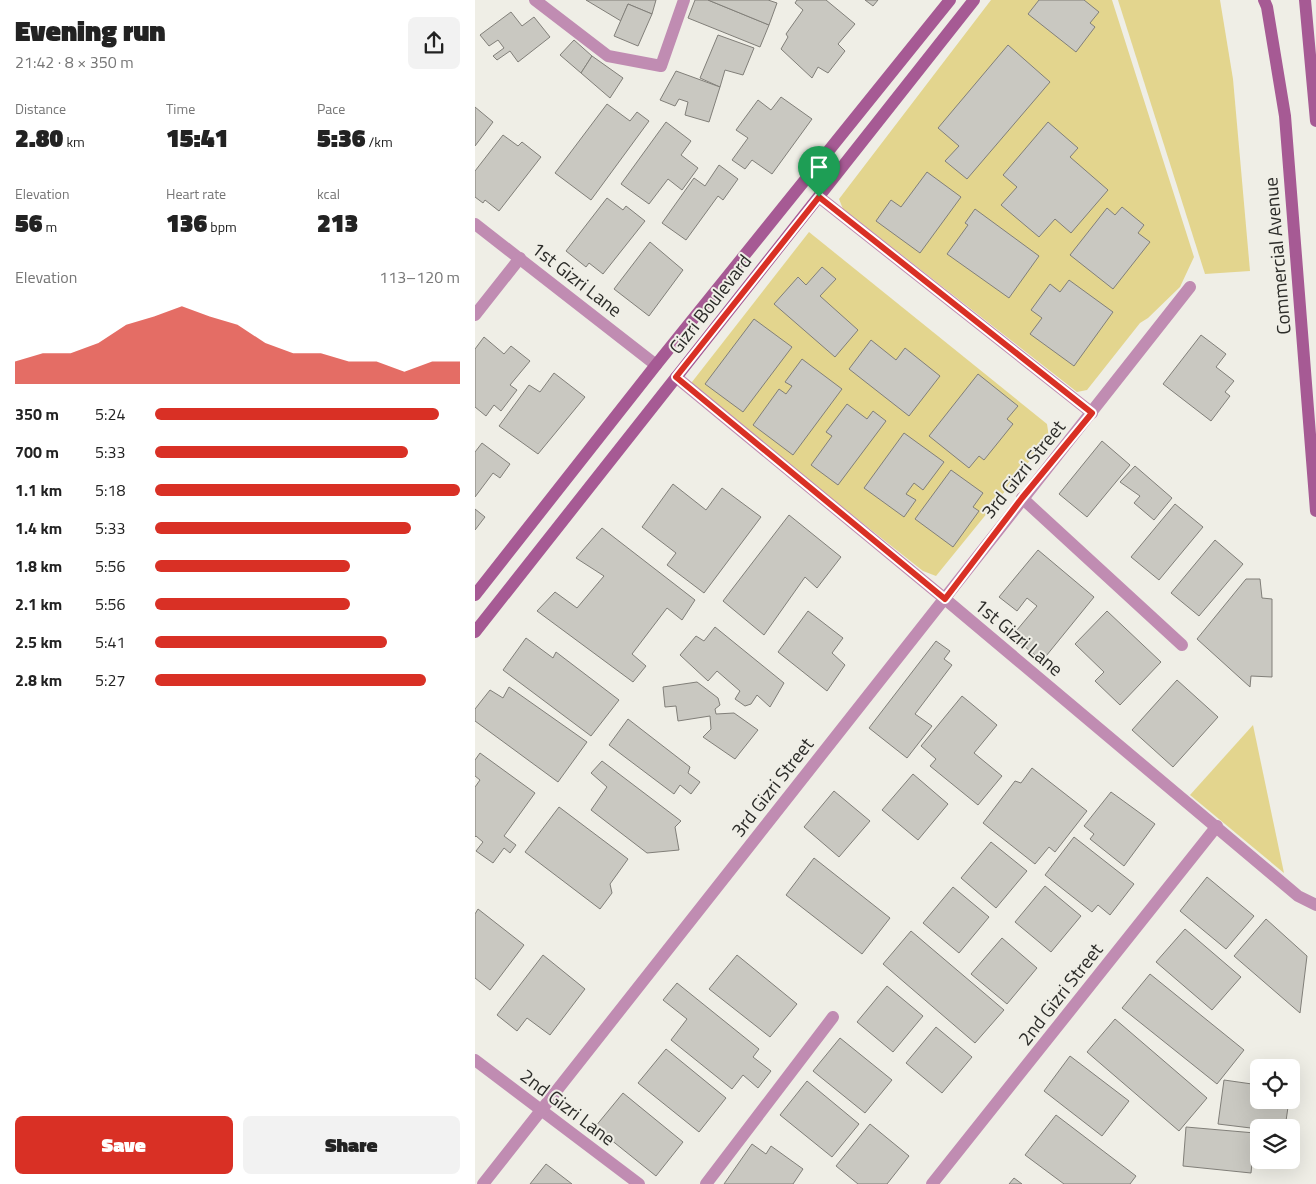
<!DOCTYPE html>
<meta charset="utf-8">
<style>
body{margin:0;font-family:"Titillium Web",sans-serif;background:#f2f2f2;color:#222;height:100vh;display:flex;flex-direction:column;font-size:19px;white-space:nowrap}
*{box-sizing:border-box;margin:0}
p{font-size:16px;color:#767676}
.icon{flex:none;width:28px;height:28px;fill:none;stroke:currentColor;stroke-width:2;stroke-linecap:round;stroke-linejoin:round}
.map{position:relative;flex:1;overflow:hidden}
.sheet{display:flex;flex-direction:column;background:#fff;width:475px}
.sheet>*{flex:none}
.controls{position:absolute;left:775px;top:1059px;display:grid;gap:10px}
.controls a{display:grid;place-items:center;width:50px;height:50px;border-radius:8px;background:#fff;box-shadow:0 5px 20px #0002;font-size:25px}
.pin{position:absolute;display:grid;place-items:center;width:42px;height:42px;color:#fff;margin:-51px -21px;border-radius:50% 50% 50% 0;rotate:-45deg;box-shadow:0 0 5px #0007}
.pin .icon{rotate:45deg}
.round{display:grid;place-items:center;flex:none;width:52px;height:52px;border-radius:8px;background:#f2f2f2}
.headline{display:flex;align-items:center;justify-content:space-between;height:85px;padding:0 15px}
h1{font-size:28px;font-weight:800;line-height:38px}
.figures{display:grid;grid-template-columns:repeat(3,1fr);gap:8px;height:85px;padding:5px 15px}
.figures div{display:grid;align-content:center}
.figures b{font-size:25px;font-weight:800}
.figures small{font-size:14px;font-weight:400}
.figures p{font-size:14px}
.chart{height:140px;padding:10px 15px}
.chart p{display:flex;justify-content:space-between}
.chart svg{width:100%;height:90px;margin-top:5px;fill:#d93025;opacity:.7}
.action{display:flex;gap:10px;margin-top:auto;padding:10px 15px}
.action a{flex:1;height:58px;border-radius:8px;background:#d93025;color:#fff;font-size:20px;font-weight:800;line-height:58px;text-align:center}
.action a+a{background:#f2f2f2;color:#222}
ul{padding:0 15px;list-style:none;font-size:16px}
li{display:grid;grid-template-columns:80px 60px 1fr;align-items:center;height:38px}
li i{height:12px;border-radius:6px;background:#d93025}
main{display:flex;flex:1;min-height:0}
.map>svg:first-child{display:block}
</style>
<main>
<section class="sheet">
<div class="headline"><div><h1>Evening run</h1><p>21:42 · 8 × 350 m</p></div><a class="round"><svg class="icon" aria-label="share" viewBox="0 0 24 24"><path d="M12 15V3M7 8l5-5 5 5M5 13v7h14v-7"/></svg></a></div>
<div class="figures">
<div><p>Distance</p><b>2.80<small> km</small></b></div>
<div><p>Time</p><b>15:41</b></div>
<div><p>Pace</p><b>5:36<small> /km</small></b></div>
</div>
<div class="figures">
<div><p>Elevation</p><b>56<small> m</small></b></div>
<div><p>Heart rate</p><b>136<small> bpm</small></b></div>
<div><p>kcal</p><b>213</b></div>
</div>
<div class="chart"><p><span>Elevation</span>113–120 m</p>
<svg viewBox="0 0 160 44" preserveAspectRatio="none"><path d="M0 44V33L10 29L20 29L30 24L40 15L50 11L60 6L70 11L80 15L90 24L100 29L110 29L120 33L130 33L140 38L150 33L160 33V44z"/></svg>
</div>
<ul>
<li><b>350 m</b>5:24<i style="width:93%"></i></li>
<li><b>700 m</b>5:33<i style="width:83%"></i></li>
<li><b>1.1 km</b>5:18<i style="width:100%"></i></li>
<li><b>1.4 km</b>5:33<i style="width:84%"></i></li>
<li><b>1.8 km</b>5:56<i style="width:64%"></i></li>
<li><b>2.1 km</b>5:56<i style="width:64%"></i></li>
<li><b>2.5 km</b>5:41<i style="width:76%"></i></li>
<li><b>2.8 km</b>5:27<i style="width:89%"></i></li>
</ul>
<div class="action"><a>Save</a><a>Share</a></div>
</section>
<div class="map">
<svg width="841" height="1184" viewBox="0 0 841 1184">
<rect width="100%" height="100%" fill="#efeee6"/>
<g fill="#e3d58e">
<polygon points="516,0 637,0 719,257 705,287 673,318 665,323 612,390 602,392 368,209 364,199"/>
<polygon points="643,0 745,0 758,79 775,271 730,274"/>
<polygon points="334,232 572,424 574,437 461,576 448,571 218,389 217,382"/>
<polygon points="778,725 809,873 715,795"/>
</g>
<g fill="#c9c8c1" stroke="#817f79">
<polygon points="111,0 181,0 177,14 153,4 146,21"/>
<polygon points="220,0 233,0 294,25 285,47 213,18"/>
<polygon points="233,0 293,0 302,3 294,25"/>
<polygon points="322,0 351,0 380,24 363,44 370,51 353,73 343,67 337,78 306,49 313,37 311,34 328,10 320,3"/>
<polygon points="390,0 403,0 398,6"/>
<polygon points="564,0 609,0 624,12 615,23 620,27 601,52 553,14"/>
<polygon points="153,4 177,14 163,46 139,36"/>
<polygon points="36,12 47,26 59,17 75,37 43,62 35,51 22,60 18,56 29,48 23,40 14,46 5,35"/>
<polygon points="243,35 279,48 268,75 250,70 245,87 225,78"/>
<polygon points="99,40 117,56 106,73 85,55"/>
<polygon points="533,45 575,82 492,179 470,161 484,146 463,128"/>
<polygon points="117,56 148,78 135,98 106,73"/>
<polygon points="201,71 245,87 234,122 210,115 213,102 204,99 200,106 185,100"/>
<polygon points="306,97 337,119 297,174 277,160 270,169 257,160 273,138 261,130 283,100 296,110"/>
<polygon points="132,104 155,121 162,112 174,121 116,200 80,173"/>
<polygon points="0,107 18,122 0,146"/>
<polygon points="191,122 216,141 206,155 223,168 207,190 193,179 174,204 146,184"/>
<polygon points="573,122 603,148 595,157 633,190 596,233 580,219 564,237 526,205 542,187 528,175"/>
<polygon points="28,135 43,146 47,142 66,157 24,211 10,200 8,203 0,197 0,171"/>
<polygon points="244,165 263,179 248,200 243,196 211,240 187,223 219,178 230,186"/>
<polygon points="452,172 486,197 445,253 401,221 416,200 426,207"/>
<polygon points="132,198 148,210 151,206 170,221 128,274 114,263 111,267 91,251"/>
<polygon points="647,207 669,225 663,233 675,242 638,289 595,255 632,208 640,215"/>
<polygon points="500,209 564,256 534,298 472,254 493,225 490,223"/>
<polygon points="175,242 208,270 174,316 139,289"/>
<polygon points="347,267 361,279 345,296 383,330 360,357 299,304 323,277 331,285"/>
<polygon points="594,280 638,312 599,366 555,334 567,318 556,310 575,284 585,292"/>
<polygon points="279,319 317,347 268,412 230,384"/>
<polygon points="726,335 751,354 741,367 759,381 750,392 755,396 736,421 688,384"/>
<polygon points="9,337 29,354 36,346 55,361 35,385 42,390 26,411 19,405 11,416 0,407 0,349"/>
<polygon points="396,340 421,360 430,348 465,376 434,416 374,369"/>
<polygon points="327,359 367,389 318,455 278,425 304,389 311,394 317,386 310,382"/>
<polygon points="79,373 110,397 63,454 24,426 54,385 65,392"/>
<polygon points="503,374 543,406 532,419 538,424 509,460 504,456 494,468 454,436"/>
<polygon points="372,404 392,419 398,411 411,421 363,485 336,465 357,436 351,432"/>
<polygon points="429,433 469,462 448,490 439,483 431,494 441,500 429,517 389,488"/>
<polygon points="627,441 655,465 612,517 584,494"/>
<polygon points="7,443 35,464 25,478 18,473 0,497 0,452"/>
<polygon points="660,466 697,498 679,520 659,503 665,496 645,482"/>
<polygon points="476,470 508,493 498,507 504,511 478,547 440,519"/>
<polygon points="198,484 231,510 247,488 286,517 229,593 192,565 201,553 167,527"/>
<polygon points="700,504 728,527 684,580 656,557"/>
<polygon points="0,509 10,517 0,530"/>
<polygon points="314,515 366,557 342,588 330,577 289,635 248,601"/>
<polygon points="127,528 220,600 207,620 192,608 157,654 171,666 158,682 62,611 80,592 102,608 129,576 101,558"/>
<polygon points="740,540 768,564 724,616 696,593"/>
<polygon points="563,550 619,597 567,661 537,636 562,606 552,598 542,611 524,597"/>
<polygon points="771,579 785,579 787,598 797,599 797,677 776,676 775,687 722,639"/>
<polygon points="333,611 368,638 357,653 370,665 352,691 303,652"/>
<polygon points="632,611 686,662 645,705 620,681 629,672 600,644"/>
<polygon points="240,627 309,683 295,707 282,695 276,704 270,706 260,699 265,691 242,671 233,681 205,655 221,636 229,641"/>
<polygon points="51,638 78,658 81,652 144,700 116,736 28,670"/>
<polygon points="461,641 475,651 469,659 477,665 440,714 457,726 432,758 394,728"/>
<polygon points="702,680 743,717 698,767 657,730"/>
<polygon points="222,682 243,698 245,705 240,709 241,714 259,713 283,730 260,759 228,737 236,729 235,716 203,721 201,706 190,707 188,687"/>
<polygon points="34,687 112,742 83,782 0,721 0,709 15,690 28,698"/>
<polygon points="487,696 522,725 499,753 527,776 503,805 455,766 461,759 446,746"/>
<polygon points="153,719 215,767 213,773 225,782 216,794 205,785 199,794 134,745"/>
<polygon points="5,753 60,793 29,836 41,845 35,853 29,848 18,863 1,851 8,842 1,836 0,837 0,787 5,780 0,776 0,760"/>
<polygon points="127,761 206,821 200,827 204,850 172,853 116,810 132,787 116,773"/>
<polygon points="557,768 612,811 580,852 574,847 560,864 508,823 540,781 546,783"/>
<polygon points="438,774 473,804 443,840 407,810"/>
<polygon points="359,791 395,821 364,857 329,827"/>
<polygon points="636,792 680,824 649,866 615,839 619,834 609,826"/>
<polygon points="84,807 153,859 135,884 137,893 125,909 50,852"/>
<polygon points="599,837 659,884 635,915 623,905 617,912 570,875"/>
<polygon points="516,842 552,871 521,908 486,878"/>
<polygon points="339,858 415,918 387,954 311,895"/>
<polygon points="732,877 779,916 751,949 705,911"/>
<polygon points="570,886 606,916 576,952 540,922"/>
<polygon points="478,887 514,917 484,953 448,923"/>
<polygon points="3,909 49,945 15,990 0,978 0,914"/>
<polygon points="791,919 832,956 825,1013 759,956"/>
<polygon points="710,929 766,977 737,1010 681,962"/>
<polygon points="436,931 529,1010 500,1043 408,964"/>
<polygon points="527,938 562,968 532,1004 496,974"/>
<polygon points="68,955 110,989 75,1035 52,1018 42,1031 22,1015"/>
<polygon points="262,955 322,1004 295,1037 234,989"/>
<polygon points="675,974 769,1050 742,1084 647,1008"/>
<polygon points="202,983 284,1049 278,1057 296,1071 283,1088 268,1075 257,1089 196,1040 212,1019 188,1000"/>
<polygon points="412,986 448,1016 418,1052 382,1022"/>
<polygon points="640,1019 732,1098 704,1131 612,1052"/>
<polygon points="461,1027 497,1057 467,1093 431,1063"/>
<polygon points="365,1038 417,1080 390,1113 338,1071"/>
<polygon points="191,1049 251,1098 224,1132 163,1083"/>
<polygon points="595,1056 654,1101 627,1136 569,1091"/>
<polygon points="749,1080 784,1085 784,1100 814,1100 810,1128 784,1128 784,1129 743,1124"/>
<polygon points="332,1081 384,1124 357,1157 305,1115"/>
<polygon points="148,1093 208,1142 181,1176 120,1127"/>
<polygon points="581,1115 661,1176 655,1184 589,1184 550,1155"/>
<polygon points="395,1124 434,1156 412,1184 383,1184 361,1166"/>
<polygon points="711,1127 780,1133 776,1173 708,1166"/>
<polygon points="277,1144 291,1154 296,1146 328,1169 318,1184 249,1184"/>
<polygon points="71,1164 97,1184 55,1184"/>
<polygon points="539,1178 547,1184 534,1184"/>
</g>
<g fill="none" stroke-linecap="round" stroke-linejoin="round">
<g stroke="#c08cb2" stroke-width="12">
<polyline points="344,197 617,413"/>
<polyline points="0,224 181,365"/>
<polyline points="0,315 45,258"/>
<polyline points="201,377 470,599 823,896 841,905"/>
<polyline points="547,498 707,645"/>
<polyline points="0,1060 164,1184"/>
<polyline points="8,1184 715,287"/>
<polyline points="231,1184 358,1017"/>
<polyline points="457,1184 742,826"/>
</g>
<polyline stroke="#c08cb2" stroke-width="12" points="60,0 133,56 186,66 209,0"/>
<g stroke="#a65a94" stroke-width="12">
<polyline points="789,0 792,7 810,116 841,511"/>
<polyline points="830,0 841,121"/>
<polyline points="0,595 181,365 475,0"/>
<polyline points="0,632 499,0"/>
</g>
</g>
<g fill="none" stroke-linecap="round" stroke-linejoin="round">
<defs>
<polygon id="route" points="344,197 617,413 547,498 470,599 201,377"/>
</defs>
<use href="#route" stroke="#fff" stroke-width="10"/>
<use href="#route" stroke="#d93025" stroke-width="6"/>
</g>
<g text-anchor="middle" stroke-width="4" stroke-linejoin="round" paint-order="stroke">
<g font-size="19" fill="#2c2c29" stroke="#efeee6">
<text transform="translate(802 256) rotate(-95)" y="7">Commercial Avenue</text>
<text transform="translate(102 279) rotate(38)" y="7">1st Gizri Lane</text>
<text transform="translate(235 304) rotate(-52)" y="7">Gizri Boulevard</text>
<text transform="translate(548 469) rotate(-51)" y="7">3rd Gizri Street</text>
<text transform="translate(544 637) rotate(40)" y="7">1st Gizri Lane</text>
<text transform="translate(297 787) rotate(-52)" y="7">3rd Gizri Street</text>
<text transform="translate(585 994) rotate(-52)" y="7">2nd Gizri Street</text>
<text transform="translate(93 1107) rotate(37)" y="7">2nd Gizri Lane</text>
</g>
</g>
</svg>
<div class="controls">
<a><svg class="icon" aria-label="locate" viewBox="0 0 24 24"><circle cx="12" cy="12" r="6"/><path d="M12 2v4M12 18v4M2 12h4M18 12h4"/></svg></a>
<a><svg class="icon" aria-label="layers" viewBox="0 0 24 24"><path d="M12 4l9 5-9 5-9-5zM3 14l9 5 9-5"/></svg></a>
</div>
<div class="pin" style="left:344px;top:197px;background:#1e9e55"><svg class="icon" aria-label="arrive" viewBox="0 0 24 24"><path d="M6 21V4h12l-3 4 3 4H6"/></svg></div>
</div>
</main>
